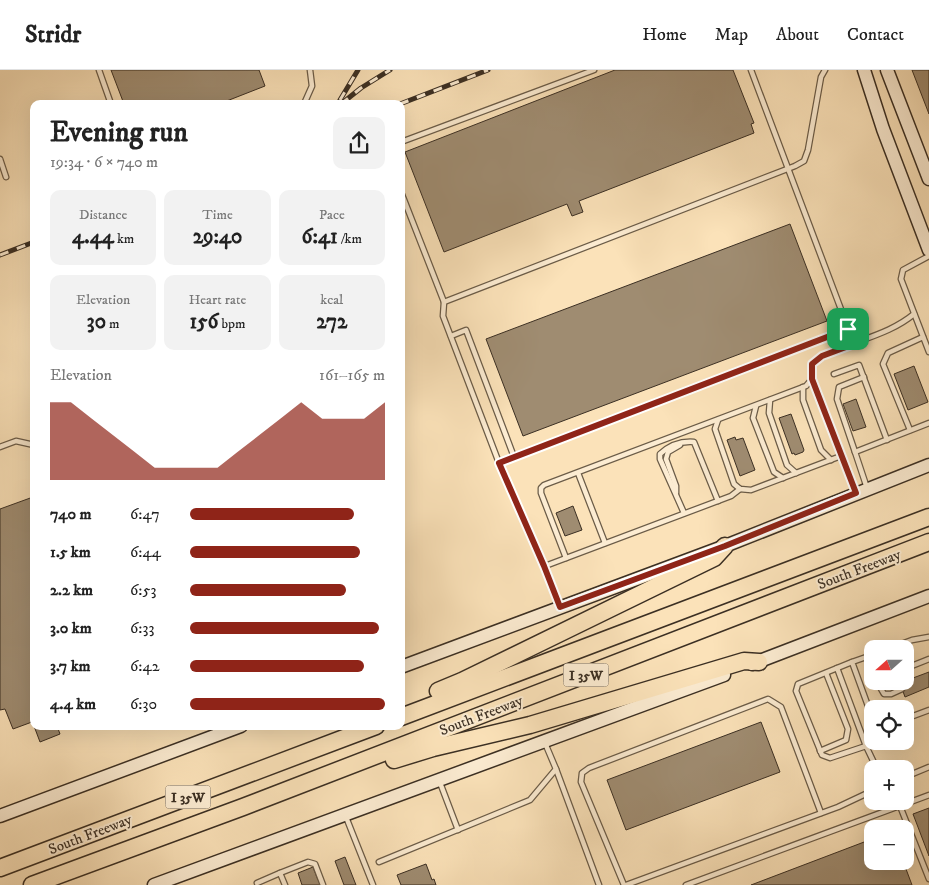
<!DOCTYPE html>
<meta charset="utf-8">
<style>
body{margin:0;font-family:"IM FELL DW Pica",serif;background:#f2f2f2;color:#222;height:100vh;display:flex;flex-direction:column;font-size:19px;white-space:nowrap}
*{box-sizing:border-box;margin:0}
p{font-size:16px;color:#767676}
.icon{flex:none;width:28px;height:28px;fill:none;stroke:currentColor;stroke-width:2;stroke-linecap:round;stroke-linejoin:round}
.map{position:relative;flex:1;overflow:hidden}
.panel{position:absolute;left:30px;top:30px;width:375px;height:630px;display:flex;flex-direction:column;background:#fff;border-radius:10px;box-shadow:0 5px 20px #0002}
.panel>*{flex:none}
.needle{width:32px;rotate:249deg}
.controls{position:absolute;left:864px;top:570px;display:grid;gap:10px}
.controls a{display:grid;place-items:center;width:50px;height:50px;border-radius:10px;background:#fff;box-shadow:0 5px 20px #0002;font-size:25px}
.pin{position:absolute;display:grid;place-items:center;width:42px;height:42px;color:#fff;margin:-21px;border-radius:10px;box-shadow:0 2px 8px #0006}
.round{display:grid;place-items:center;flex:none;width:52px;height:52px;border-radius:10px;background:#f2f2f2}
.summary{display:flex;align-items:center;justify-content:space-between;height:85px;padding:0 20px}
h1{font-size:28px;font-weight:700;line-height:38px}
.metrics{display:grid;grid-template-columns:repeat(3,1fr);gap:8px;height:85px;padding:5px 20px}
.metrics div{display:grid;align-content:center;border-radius:10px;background:#f2f2f2;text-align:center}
.metrics b{font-size:21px;font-weight:700}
.metrics small{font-size:14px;font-weight:400}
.metrics p{font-size:14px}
.chart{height:140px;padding:10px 20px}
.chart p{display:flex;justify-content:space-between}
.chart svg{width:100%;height:90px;margin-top:5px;fill:#8f2418;opacity:.7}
ul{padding:0 20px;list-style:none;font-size:16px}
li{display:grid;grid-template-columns:80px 60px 1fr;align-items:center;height:38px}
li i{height:12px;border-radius:6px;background:#8f2418}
header{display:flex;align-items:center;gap:30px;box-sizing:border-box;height:70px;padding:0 25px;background:#fff;border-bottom:1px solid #e0e0e0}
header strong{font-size:24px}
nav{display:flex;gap:28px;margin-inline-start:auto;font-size:18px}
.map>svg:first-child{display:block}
</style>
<header>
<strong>Stridr</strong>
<nav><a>Home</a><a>Map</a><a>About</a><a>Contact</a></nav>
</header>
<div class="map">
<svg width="929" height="815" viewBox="0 0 929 815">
<rect width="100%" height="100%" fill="#fbe2b9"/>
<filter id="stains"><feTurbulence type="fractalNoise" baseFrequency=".004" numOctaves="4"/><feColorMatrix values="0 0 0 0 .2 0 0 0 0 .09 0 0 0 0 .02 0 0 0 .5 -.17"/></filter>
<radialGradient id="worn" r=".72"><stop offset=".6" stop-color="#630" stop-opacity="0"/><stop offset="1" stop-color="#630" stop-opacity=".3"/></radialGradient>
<g fill="#9f8c71" stroke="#3b2f23">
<polygon points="111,0 259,0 265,16 219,34 124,34"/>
<polygon points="615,0 733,0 754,53 751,54 754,63 579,131 583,142 572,146 567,134 444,182 405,82"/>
<polygon points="912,0 929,0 929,44"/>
<polygon points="790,154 827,251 523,366 486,269"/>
<polygon points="914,296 928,332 908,340 894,304"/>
<polygon points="856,329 866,357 853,361 843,334"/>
<polygon points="791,344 804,380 803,382 795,385 794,383 792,384 779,348"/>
<polygon points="735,367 736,370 743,368 755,400 740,406 727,370"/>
<polygon points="33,427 34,655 32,652 13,659 5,639 0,640 0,439"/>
<polygon points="573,436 582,460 565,466 556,443"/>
<polygon points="905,587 913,608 929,602 929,617 905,627 900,613 905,611"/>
<polygon points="761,652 780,702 626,760 607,710"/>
<polygon points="34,656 57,656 60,664 40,672"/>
<polygon points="929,738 929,786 913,744"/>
<polygon points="872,769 872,791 903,791 912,815 751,815"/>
<polygon points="345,787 356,815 344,815 335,791"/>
<polygon points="426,794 432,810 434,809 436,815 401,815 397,805"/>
<polygon points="313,797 318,810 320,809 321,815 302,815 298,803"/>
</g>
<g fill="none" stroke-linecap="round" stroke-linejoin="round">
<defs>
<g id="lane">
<polyline points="99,0 111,34"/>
<polyline points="751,0 854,274"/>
<polyline points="304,34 312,16 310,0"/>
<polyline points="401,72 594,0"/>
<polyline points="0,89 6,107"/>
<polyline points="401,122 444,232 795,96 804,91 808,80 821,7 825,0"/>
<polyline points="929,186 903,200 901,209 929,282"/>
<polyline points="444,232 443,246 499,393 849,259"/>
<polyline points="451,266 466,260 514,387"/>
<polyline points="834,304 859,295 887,370"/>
<polyline points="812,309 856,422"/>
<polyline points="803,317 803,330 821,380 831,390"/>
<polyline points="770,330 769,343 787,395 796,403"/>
<polyline points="756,336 753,348 774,402 783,408"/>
<polyline points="718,350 715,359 734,414 740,419 751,420 841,386"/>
<polyline points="910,360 883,294 888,283 923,267"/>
<polyline points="0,377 16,371 34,375"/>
<polyline points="855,382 837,329 839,317 864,307"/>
<polyline points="499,393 545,496 560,536"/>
<polyline points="578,403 605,473"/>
<polyline points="867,418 855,382 929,353"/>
<polyline points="676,423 676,416 666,389 668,382 680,375"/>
<path d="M684,443L660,389V384C670,375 682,371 694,372L718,431"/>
<path d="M566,488L541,423V418L544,415L806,316L812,309V294C843,271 884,269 914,244"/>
<polyline points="545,496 731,426 740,419"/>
<polyline points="888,579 912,570 929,567"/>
<polyline points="872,585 852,592 872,647"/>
<polyline points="852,592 798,614 796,621 822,685 830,688 866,676 877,699"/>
<polyline points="909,597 929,589"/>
<polyline points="837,598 866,676"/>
<polyline points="880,611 880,617 884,624 891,624 902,619"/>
<polyline points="905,649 929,640"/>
<polyline points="820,681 846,670 848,659 826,603"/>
<polyline points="556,699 599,815"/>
<polyline points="905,707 929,697"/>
<polyline points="439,710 458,760"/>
<polyline points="896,731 900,736 929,809"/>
<polyline points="346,747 373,815"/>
<polyline points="379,792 530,730 556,699 545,673"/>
<polyline points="280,803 308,792 315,794 323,815"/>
<polyline points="257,813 280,803 285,815"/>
<polyline points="624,815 581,712 582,703 589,698 768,629 781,637 821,743"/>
<polyline points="626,815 838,737 872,721"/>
<polyline points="686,815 929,725"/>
</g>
<g id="secondary">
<polyline points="864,0 883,59 929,180"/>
<polyline points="887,0 929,109"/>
<polyline points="752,594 929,526"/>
<polyline points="401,597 725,476 929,395"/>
<polyline points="0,746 241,656"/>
<polyline points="154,815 724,605"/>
</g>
<g id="highway">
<polyline points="438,621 462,611 714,488 725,476"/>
<polyline points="401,647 929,447"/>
<polyline points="394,690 433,678 530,655 744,591 759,592"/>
<polyline points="0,798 376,656"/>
<polyline points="32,815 243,737 929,472"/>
</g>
</defs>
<use href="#lane" stroke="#6b5c48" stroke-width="7"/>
<use href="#secondary" stroke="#3b2f23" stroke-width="15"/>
<use href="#highway" stroke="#3b2f23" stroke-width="19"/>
<use href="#lane" stroke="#fcecd2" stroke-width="4.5"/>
<use href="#secondary" stroke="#fcecd2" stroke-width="12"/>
<use href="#highway" stroke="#fbe2b9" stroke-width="16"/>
<defs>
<g id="rail">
<polyline points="340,30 358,0"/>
<polyline points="341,34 361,18 390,0"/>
<polyline points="400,34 488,0"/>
<polyline points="0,185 34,172"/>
</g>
</defs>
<use href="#rail" stroke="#3b2f23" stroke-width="5"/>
<use href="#rail" stroke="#fcecd2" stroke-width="3" stroke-dasharray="9" stroke-linecap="butt"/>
</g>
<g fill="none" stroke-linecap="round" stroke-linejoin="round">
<defs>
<polygon id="route" points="848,259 854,274 822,286 812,294 812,309 856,423 725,476 560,537 544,496 499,393"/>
</defs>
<use href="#route" stroke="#fff" stroke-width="10"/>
<use href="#route" stroke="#8f2418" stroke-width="6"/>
</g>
<g text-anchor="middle" stroke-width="4" stroke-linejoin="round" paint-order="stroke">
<g fill="#fcecd2" stroke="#756858" stroke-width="1">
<rect x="563.5" y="593.5" width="45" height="23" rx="4"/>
<rect x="165.5" y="715.5" width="45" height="23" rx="4"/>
</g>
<g font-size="14" font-weight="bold" fill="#3b2f23">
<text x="586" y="610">I 35W</text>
<text x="188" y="732">I 35W</text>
</g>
<g font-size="15" fill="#3b2f23" stroke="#fcecd2">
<text transform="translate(859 499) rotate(-21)" y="5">South Freeway</text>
<text transform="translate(481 645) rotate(-21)" y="5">South Freeway</text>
<text transform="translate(90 764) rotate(-21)" y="5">South Freeway</text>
</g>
</g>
<rect width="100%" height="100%" filter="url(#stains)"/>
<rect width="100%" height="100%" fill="url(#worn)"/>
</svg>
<div class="controls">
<a><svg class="needle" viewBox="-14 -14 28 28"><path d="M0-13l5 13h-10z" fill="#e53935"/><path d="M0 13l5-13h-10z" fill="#767676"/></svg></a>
<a><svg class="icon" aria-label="locate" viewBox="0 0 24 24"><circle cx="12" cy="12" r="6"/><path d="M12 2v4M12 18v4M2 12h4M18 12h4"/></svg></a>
<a>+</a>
<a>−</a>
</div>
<div class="pin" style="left:848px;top:259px;background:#1e9e55"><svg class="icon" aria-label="arrive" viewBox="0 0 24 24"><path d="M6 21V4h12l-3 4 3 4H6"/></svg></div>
<section class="panel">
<div class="summary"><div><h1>Evening run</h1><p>19:34 · 6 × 740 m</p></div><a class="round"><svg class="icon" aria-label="share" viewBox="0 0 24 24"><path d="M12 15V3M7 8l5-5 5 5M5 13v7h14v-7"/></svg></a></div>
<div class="metrics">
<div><p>Distance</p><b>4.44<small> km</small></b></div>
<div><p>Time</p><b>29:40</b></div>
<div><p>Pace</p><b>6:41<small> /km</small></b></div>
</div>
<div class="metrics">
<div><p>Elevation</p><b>30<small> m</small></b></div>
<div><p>Heart rate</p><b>156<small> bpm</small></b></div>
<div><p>kcal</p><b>272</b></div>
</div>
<div class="chart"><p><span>Elevation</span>161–165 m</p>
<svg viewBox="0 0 160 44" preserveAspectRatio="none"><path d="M0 44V6L10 6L20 14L30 22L40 30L50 38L60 38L70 38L80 38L90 30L100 22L110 14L120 6L130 14L140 14L150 14L160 6V44z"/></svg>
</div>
<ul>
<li><b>740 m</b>6:47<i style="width:84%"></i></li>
<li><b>1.5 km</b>6:44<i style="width:87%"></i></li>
<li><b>2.2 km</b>6:53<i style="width:80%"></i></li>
<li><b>3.0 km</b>6:33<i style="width:97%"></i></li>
<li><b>3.7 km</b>6:42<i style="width:89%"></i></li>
<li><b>4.4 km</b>6:30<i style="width:100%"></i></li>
</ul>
</section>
</div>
